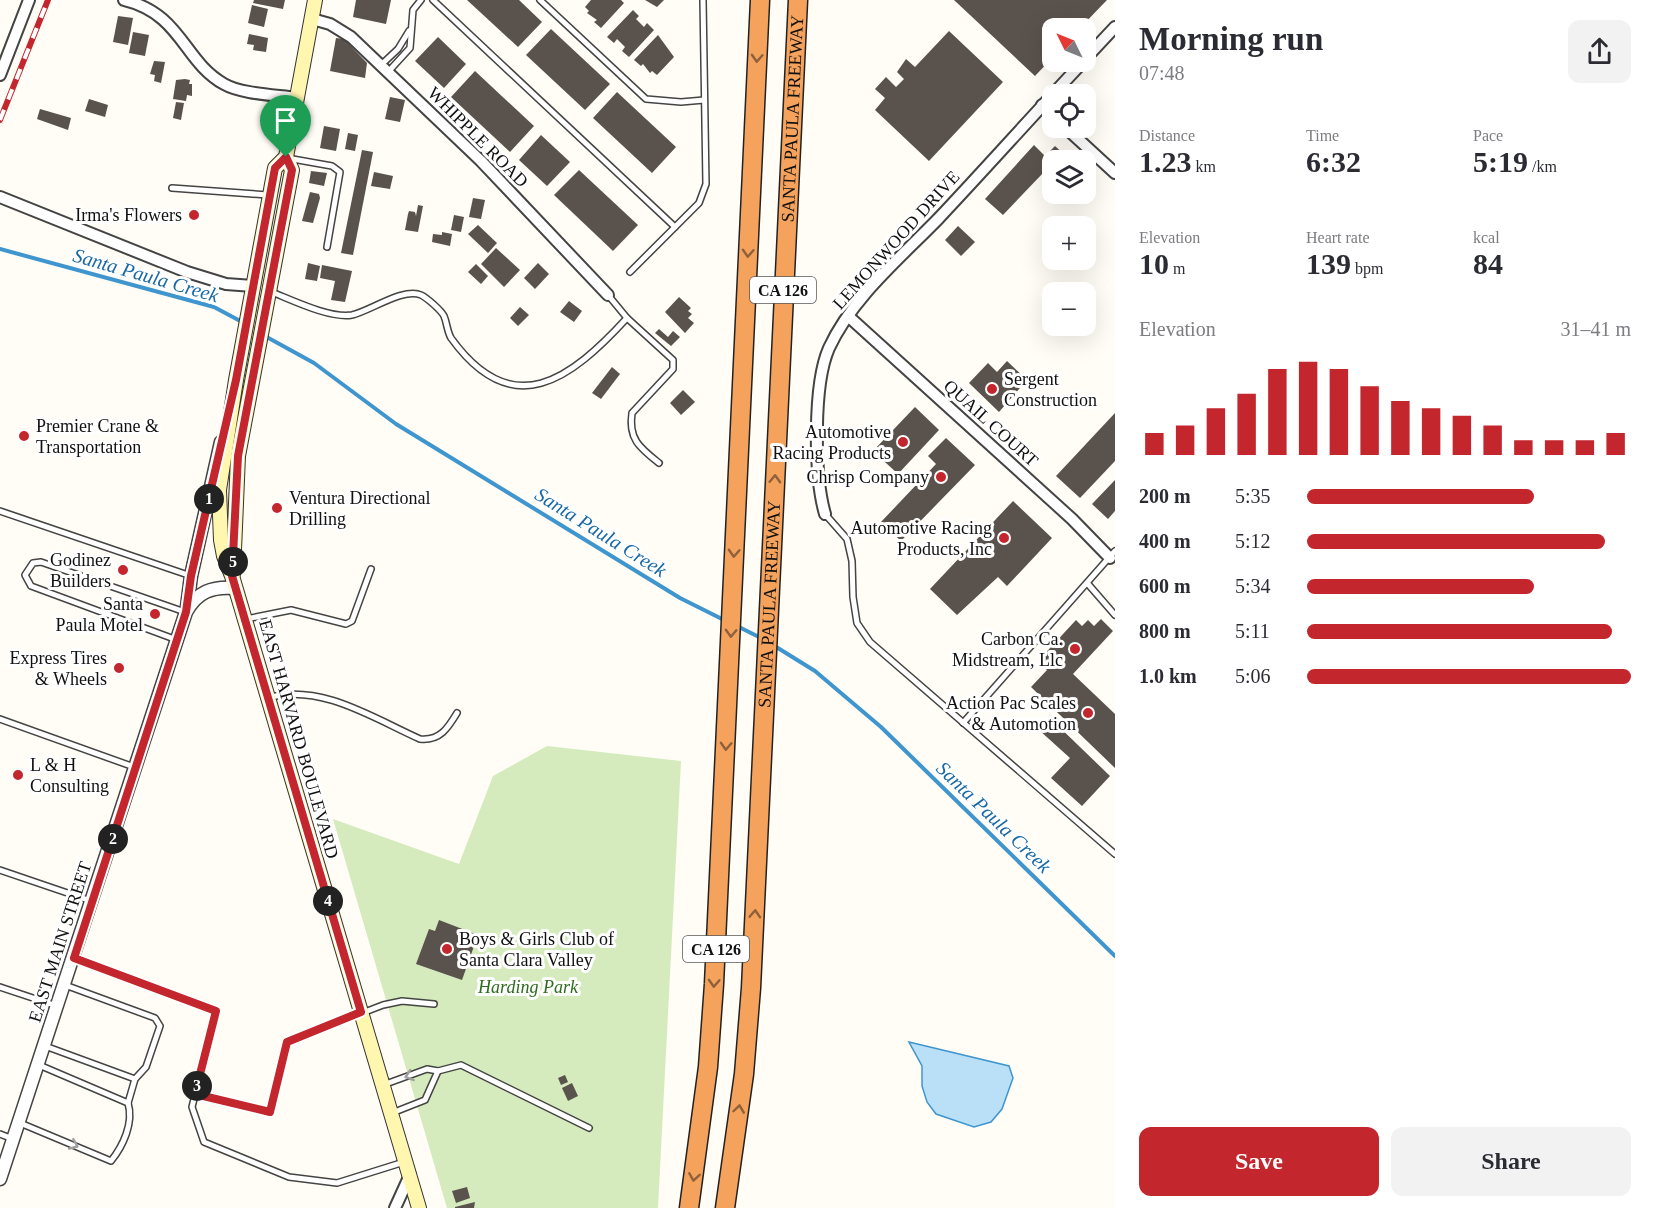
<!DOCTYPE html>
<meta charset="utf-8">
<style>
body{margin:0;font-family:"Times New Roman",serif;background:#f2f2f3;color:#2b2b33;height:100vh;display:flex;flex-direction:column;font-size:22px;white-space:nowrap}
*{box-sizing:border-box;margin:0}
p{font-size:20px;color:#7c7c81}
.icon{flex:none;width:33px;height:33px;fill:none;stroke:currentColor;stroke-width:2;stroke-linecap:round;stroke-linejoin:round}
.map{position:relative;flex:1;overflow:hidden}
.panel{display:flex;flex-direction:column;background:#fff;width:540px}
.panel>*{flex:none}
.needle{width:39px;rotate:313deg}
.tools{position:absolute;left:1042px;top:18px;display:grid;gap:12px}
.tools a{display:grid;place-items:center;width:54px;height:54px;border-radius:12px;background:#fff;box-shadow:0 6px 24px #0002;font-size:30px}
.pin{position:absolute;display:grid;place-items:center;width:51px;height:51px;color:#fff;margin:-62px -26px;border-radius:50% 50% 50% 0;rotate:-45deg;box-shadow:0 0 6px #0007}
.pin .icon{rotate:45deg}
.km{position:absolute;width:30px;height:30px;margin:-15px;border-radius:50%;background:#222;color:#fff;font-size:16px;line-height:30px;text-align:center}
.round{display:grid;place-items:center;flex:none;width:63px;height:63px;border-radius:12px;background:#f2f2f3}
.headline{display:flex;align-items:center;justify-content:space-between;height:102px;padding:0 24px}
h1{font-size:33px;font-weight:700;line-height:45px}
.stats{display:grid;grid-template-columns:repeat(3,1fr);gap:9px;height:102px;padding:6px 24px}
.stats div{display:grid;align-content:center}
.stats b{font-size:30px;font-weight:700}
.stats small{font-size:16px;font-weight:400}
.stats p{font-size:16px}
.chart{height:168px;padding:12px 24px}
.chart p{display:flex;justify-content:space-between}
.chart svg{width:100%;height:108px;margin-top:6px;stroke:#c4262e;stroke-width:6}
.button{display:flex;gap:12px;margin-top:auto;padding:12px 24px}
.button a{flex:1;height:69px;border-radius:12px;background:#c4262e;color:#fff;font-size:24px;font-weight:700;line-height:69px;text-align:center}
.button a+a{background:#f2f2f3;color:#2b2b33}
ul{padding:0 24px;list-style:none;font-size:20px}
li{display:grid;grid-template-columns:96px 72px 1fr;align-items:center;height:45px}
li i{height:15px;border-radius:8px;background:#c4262e}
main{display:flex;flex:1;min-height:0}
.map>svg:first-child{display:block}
</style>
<main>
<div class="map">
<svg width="1115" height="1208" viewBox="0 0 1115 1208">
<rect width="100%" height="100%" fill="#fffdf5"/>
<polygon fill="#d5ebbd" points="547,746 681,761 658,1208 447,1208 333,819 459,864 493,776"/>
<polygon fill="#b9e0f7" stroke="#3f96cf" stroke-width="1.5" points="909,1042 1009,1066 1013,1078 1002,1109 991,1122 974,1127 936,1114 927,1102 922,1086 922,1066"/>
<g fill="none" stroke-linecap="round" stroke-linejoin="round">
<g stroke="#3f96cf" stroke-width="4">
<polyline points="0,249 214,307 244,323"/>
<polyline points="263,335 314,363 396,424 680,598 726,621"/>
<polyline points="735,625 761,638"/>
<polyline points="773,645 815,671 881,727 1115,956"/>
</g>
</g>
<g fill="#5a524d">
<polygon points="254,0 285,0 283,9 253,3"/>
<polygon points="356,0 391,0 386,24 353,17"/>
<polygon points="467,0 519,0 542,22 518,47"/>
<polygon points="591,0 621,0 624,3 601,28 594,22 597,20 587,13 589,11 585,7"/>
<polygon points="645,0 664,0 657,7"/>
<polygon points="954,0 1107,0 1080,28 1053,28 1053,57 1035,76"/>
<polygon points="252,5 268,9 264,27 248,23"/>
<polygon points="633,10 639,16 636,19 644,27 647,23 654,30 629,57 622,51 625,47 617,39 614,43 607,37"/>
<polygon points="118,16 133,18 128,45 113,42"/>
<polygon points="551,29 610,84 585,110 526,55"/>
<polygon points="949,31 1003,82 929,161 875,110 885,98 875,89 886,77 896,87 904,79 897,72 906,59 915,67"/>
<polygon points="133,32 149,35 145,56 129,53"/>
<polygon points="249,34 268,38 266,52 253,50 254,45 247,44"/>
<polygon points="658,35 674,57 657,75 652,71 650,73 643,64 641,66 634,60"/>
<polygon points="438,37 466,64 444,88 415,61"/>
<polygon points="336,38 344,39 367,63 365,78 330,71"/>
<polygon points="154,61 165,62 161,83 154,81 155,75 150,74"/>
<polygon points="475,71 534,126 510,152 451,97"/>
<polygon points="185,79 190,80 189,84 192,84 192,96 187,95 186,101 173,99 176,80"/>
<polygon points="617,92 676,147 652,173 593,118"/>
<polygon points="390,97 405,100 400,122 385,119"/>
<polygon points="89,99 108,105 105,117 85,111"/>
<polygon points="176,102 184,103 181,120 173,118"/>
<polygon points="40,109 71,118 68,130 37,119"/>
<polygon points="324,126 340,129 336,151 320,148"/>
<polygon points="348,133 358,135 355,151 345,149"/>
<polygon points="541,135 570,162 547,186 519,160"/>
<polygon points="1034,145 1045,156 1055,146 1070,160 1053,160 1053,180 1044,172 1003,215 985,199"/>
<polygon points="362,150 373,152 353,255 341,253"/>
<polygon points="579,170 638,225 613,251 554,195"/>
<polygon points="311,171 327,173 324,186 309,183"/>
<polygon points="374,172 393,176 390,189 371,186"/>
<polygon points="310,192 319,194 320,198 313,223 302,221"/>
<polygon points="473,198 485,200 481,219 469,217"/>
<polygon points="418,205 423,206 418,232 405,230 408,214 409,211 415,212 416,216"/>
<polygon points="454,215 464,217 461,232 451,230"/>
<polygon points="478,225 497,243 488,253 468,234"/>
<polygon points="958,226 975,242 961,256 945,240"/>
<polygon points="442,232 452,234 450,246 432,242 433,234 442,235"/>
<polygon points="496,248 520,270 504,287 481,264"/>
<polygon points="308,263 320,266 317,281 305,279"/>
<polygon points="538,263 549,274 535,289 524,278"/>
<polygon points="476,264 488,276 481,284 468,272"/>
<polygon points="322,265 352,271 345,302 331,300 335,281 320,278"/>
<polygon points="679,297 691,308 688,311 692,314 688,318 694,323 685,333 665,312"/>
<polygon points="569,301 582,311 574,322 560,312"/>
<polygon points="520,307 529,315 518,326 510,318"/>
<polygon points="659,329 668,337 673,331 680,337 671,346 655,333"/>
<polygon points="1007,361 1027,380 999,412 969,383 988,363 997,372"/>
<polygon points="612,367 620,374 601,399 592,393"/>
<polygon points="683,390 695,402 681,415 670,403"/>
<polygon points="915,407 939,430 898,474 873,451"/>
<polygon points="1115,413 1115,461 1080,498 1056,476"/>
<polygon points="946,438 975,465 901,541 881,522 936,464 928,456"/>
<polygon points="1115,480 1115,511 1108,519 1092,504"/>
<polygon points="1013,501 1052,538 1007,586 998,577 957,615 930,589"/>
<polygon points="1101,619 1113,631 1073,674 1115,714 1115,768 1031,687 1047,670 1038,661 1076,620 1082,626 1088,620 1094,626"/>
<polygon points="1050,718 1110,776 1082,806 1051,778 1070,758 1039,730"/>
<polygon points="439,920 478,935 462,980 416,964 429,929 435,931"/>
<polygon points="565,1075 568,1082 561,1085 558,1078"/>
<polygon points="572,1083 578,1096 568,1101 562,1088"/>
<polygon points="467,1187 470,1198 456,1203 452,1191"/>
<polygon points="475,1202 474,1208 455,1208 455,1207"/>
</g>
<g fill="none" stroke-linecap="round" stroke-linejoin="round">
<defs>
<g id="service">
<polyline points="433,0 675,227"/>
<polyline points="540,0 646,99 681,102 704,100"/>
<polyline points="381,65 398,49 409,31"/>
<polyline points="388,72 410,48 413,10 421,0"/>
<polyline points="287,158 332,166 340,172 327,247"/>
<polyline points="172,188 268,195"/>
<polyline points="630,272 699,203 706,184 703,0"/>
<path d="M269,291C290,299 330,319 352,315C370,311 404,287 421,295C427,298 441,310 444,316C447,323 447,331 451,338C513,424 571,379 627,318"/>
<path d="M608,295L627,318L673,360V369L632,413C628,439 640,448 659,463"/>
<polyline points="0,511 191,576"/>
<polyline points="825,514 847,539 852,561 853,597 857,623 870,642 1115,854"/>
<polyline points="1088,584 1115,615"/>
<polyline points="246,619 291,610 346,624 352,621 371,569"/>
<polyline points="177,640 31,586 25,575 33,563 41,562 185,612"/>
<path d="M270,697C322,684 373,718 420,739C440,741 448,728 457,713"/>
<polyline points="0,719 134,767"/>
<polyline points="963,723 1115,551"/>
<polyline points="0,870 91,901"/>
<polyline points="74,958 216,1012 192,1107 204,1142 289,1177 337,1183 404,1162"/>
<polyline points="65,985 155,1018 160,1026 146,1067 135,1079 128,1103"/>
<polyline points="0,987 57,1006"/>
<polyline points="45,1046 135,1079"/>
<polyline points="438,1071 461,1065 589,1128"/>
<polyline points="383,1085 427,1069 438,1071 425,1100 392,1113"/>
<polyline points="195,1094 270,1112 287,1042 383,1005 402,1001 434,1004"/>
<path d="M20,1123L111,1161C123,1146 134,1123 128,1103L39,1065"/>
<polyline points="0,1134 13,1139"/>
</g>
<g id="minor">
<path d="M124,0C182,14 183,61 224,84C241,94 277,95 297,98"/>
<polyline points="312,19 330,24 351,37 481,161 608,295"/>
<polyline points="1086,58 1115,27"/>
<polyline points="0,75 29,0"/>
<polyline points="1042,105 1053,115"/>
<polyline points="1066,128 1115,173"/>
<polyline points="0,197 187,272 226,284 253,286"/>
<polyline points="848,316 1072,519 1110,558"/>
<path d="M825,514C814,476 813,384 829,348C852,298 900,258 938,219C987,167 1034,114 1083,62"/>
<polyline points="395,1208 410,1175"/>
</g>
<g id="tertiary">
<polyline points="187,607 191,576 221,442"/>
<path d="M0,1179L186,612C197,592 212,586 235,588"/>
</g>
<g id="secondary">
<polyline points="315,0 286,157 275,168 236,380 219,490 221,540 224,556 232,576 419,1208"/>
<polyline points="233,574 238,456 292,170 286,157"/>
</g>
<g id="motorway">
<polyline points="689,1208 708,1067 714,984 760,0"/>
<path id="s1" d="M725,1208L744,1074L751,988L798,0"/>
</g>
</defs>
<use href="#service" stroke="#444" stroke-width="8"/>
<use href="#minor" stroke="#444" stroke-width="14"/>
<use href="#tertiary" stroke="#444" stroke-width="15"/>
<use href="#secondary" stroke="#333" stroke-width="16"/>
<use href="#motorway" stroke="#222" stroke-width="21"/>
<use href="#service" stroke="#fff" stroke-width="5"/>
<use href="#minor" stroke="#fff" stroke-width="10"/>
<use href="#tertiary" stroke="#fff" stroke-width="12"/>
<use href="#secondary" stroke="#fff6b0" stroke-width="14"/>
<use href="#motorway" stroke="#f5a25d" stroke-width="18"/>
<defs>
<polyline id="rail" points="0,120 48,0"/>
</defs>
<use href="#rail" stroke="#c4262e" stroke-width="6"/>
<use href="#rail" stroke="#fff" stroke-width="4" stroke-dasharray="11" stroke-linecap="butt"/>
</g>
<defs><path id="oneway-chevron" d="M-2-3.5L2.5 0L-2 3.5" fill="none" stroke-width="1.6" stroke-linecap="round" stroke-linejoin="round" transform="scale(1.5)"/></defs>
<g stroke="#8e613b">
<use href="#oneway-chevron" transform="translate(757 58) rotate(93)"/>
<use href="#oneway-chevron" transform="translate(748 253) rotate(93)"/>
<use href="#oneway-chevron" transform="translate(775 479) rotate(-88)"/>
<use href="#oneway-chevron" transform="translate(734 553) rotate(93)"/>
<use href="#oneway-chevron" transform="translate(731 633) rotate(92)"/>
<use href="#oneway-chevron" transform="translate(726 746) rotate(93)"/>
<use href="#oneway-chevron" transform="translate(755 914) rotate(-87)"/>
<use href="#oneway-chevron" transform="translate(714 983) rotate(93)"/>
<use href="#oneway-chevron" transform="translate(739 1109) rotate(-82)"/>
<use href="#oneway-chevron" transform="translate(694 1177) rotate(99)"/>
</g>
<g stroke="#a0a0a0">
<use href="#oneway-chevron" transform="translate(409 1076) rotate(161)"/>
<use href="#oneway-chevron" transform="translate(74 1145) rotate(23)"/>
</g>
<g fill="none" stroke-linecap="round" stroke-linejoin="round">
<defs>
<polygon id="route" points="286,157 292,170 238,456 232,576 361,1012 287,1042 270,1112 195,1094 216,1011 74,958 186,612 191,576 236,380 275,168"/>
</defs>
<use href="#route" stroke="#fff" stroke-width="12"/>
<use href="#route" stroke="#c4262e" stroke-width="8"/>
</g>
<g fill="#c4262e" stroke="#fff" stroke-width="2">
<circle cx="194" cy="215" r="6"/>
<circle cx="992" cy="389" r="6"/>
<circle cx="24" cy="436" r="6"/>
<circle cx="903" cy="442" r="6"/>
<circle cx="941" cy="477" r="6"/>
<circle cx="277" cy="508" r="6"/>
<circle cx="1004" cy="538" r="6"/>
<circle cx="123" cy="570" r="6"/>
<circle cx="155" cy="614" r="6"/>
<circle cx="1075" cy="649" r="6"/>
<circle cx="119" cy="668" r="6"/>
<circle cx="1088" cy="713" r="6"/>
<circle cx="18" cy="775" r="6"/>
<circle cx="447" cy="949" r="6"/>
</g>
<g text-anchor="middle" stroke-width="6" stroke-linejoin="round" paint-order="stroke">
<g fill="#fff" stroke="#585858" stroke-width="1.5">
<rect x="750" y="277" width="66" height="26" rx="4.5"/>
<rect x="683" y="936" width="66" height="26" rx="4.5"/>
</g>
<g font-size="16" font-weight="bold" fill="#111">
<text x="783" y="296">CA 126</text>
<text x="716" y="955">CA 126</text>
</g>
<g font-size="18" fill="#111" stroke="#fff">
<text dy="6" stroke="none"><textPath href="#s1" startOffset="1092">SANTA PAULA FREEWAY</textPath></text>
<text transform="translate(478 137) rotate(45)" y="6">WHIPPLE ROAD</text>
<text transform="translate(896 240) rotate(-48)" y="6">LEMONWOOD DRIVE</text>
<text transform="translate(991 423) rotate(42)" y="6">QUAIL COURT</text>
<text dy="6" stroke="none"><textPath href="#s1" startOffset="606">SANTA PAULA FREEWAY</textPath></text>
<text transform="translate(299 739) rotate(74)" y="6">EAST HARVARD BOULEVARD</text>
<text transform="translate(60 942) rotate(-72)" y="6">EAST MAIN STREET</text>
</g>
<g font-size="18" fill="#111" stroke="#fff" text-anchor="end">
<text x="182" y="221">Irma's Flowers</text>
<text x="1004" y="385" text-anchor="start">Sergent<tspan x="1004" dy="21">Construction</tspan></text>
<text x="36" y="432" text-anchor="start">Premier Crane &amp;<tspan x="36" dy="21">Transportation</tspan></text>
<text x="891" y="438">Automotive<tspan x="891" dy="21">Racing Products</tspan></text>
<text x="929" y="483">Chrisp Company</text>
<text x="289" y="504" text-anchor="start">Ventura Directional<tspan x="289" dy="21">Drilling</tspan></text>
<text x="992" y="534">Automotive Racing<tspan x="992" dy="21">Products, Inc</tspan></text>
<text x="111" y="566">Godinez<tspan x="111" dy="21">Builders</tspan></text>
<text x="143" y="610">Santa<tspan x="143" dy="21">Paula Motel</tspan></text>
<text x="1063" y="645">Carbon Ca.<tspan x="1063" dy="21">Midstream, Llc</tspan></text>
<text x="107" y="664">Express Tires<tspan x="107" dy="21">&amp; Wheels</tspan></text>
<text x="1076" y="709">Action Pac Scales<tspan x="1076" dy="21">&amp; Automotion</tspan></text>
<text x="30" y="771" text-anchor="start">L &amp; H<tspan x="30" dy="21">Consulting</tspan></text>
<text x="459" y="945" text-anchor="start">Boys &amp; Girls Club of<tspan x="459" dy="21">Santa Clara Valley</tspan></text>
</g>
<g font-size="18" font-style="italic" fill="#2f6b1f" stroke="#fff">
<text x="528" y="993">Harding Park</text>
</g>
<g font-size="20" font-style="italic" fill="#1768a6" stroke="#fff">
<text transform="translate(146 275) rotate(16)" y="7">Santa Paula Creek</text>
<text transform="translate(601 532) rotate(32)" y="7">Santa Paula Creek</text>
<text transform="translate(994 817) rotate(44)" y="7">Santa Paula Creek</text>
</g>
</g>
</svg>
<div class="tools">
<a><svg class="needle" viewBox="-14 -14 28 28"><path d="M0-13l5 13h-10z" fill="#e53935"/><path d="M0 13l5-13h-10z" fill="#7c7c81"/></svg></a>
<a><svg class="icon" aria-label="locate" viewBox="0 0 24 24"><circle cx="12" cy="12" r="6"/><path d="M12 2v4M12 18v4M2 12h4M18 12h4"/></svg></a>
<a><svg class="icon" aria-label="layers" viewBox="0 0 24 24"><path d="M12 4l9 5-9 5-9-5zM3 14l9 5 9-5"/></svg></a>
<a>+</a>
<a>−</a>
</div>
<div class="pin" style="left:286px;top:157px;background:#1e9e55"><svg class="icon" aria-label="arrive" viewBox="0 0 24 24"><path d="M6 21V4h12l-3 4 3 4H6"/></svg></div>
<b class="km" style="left:209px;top:499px">1</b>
<b class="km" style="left:113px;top:839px">2</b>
<b class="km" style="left:197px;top:1086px">3</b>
<b class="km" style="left:328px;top:901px">4</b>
<b class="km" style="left:233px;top:562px">5</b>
</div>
<section class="panel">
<div class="headline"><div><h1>Morning run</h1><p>07:48</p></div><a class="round"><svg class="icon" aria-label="share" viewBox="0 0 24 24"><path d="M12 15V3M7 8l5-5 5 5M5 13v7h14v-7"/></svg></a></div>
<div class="stats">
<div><p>Distance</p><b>1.23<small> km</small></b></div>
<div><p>Time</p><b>6:32</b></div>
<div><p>Pace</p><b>5:19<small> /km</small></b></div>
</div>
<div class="stats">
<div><p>Elevation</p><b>10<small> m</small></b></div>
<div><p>Heart rate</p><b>139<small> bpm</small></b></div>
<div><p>kcal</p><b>84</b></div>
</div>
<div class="chart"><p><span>Elevation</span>31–41 m</p>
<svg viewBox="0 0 160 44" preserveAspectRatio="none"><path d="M5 44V35M15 44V32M25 44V25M35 44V19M45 44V9M55 44V6M65 44V9M75 44V16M85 44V22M95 44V25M105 44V28M115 44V32M125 44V38M135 44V38M145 44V38M155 44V35"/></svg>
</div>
<ul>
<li><b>200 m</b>5:35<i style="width:70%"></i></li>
<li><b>400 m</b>5:12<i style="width:92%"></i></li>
<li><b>600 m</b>5:34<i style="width:70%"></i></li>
<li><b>800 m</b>5:11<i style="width:94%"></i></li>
<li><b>1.0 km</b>5:06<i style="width:100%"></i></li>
</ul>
<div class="button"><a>Save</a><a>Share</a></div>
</section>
</main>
